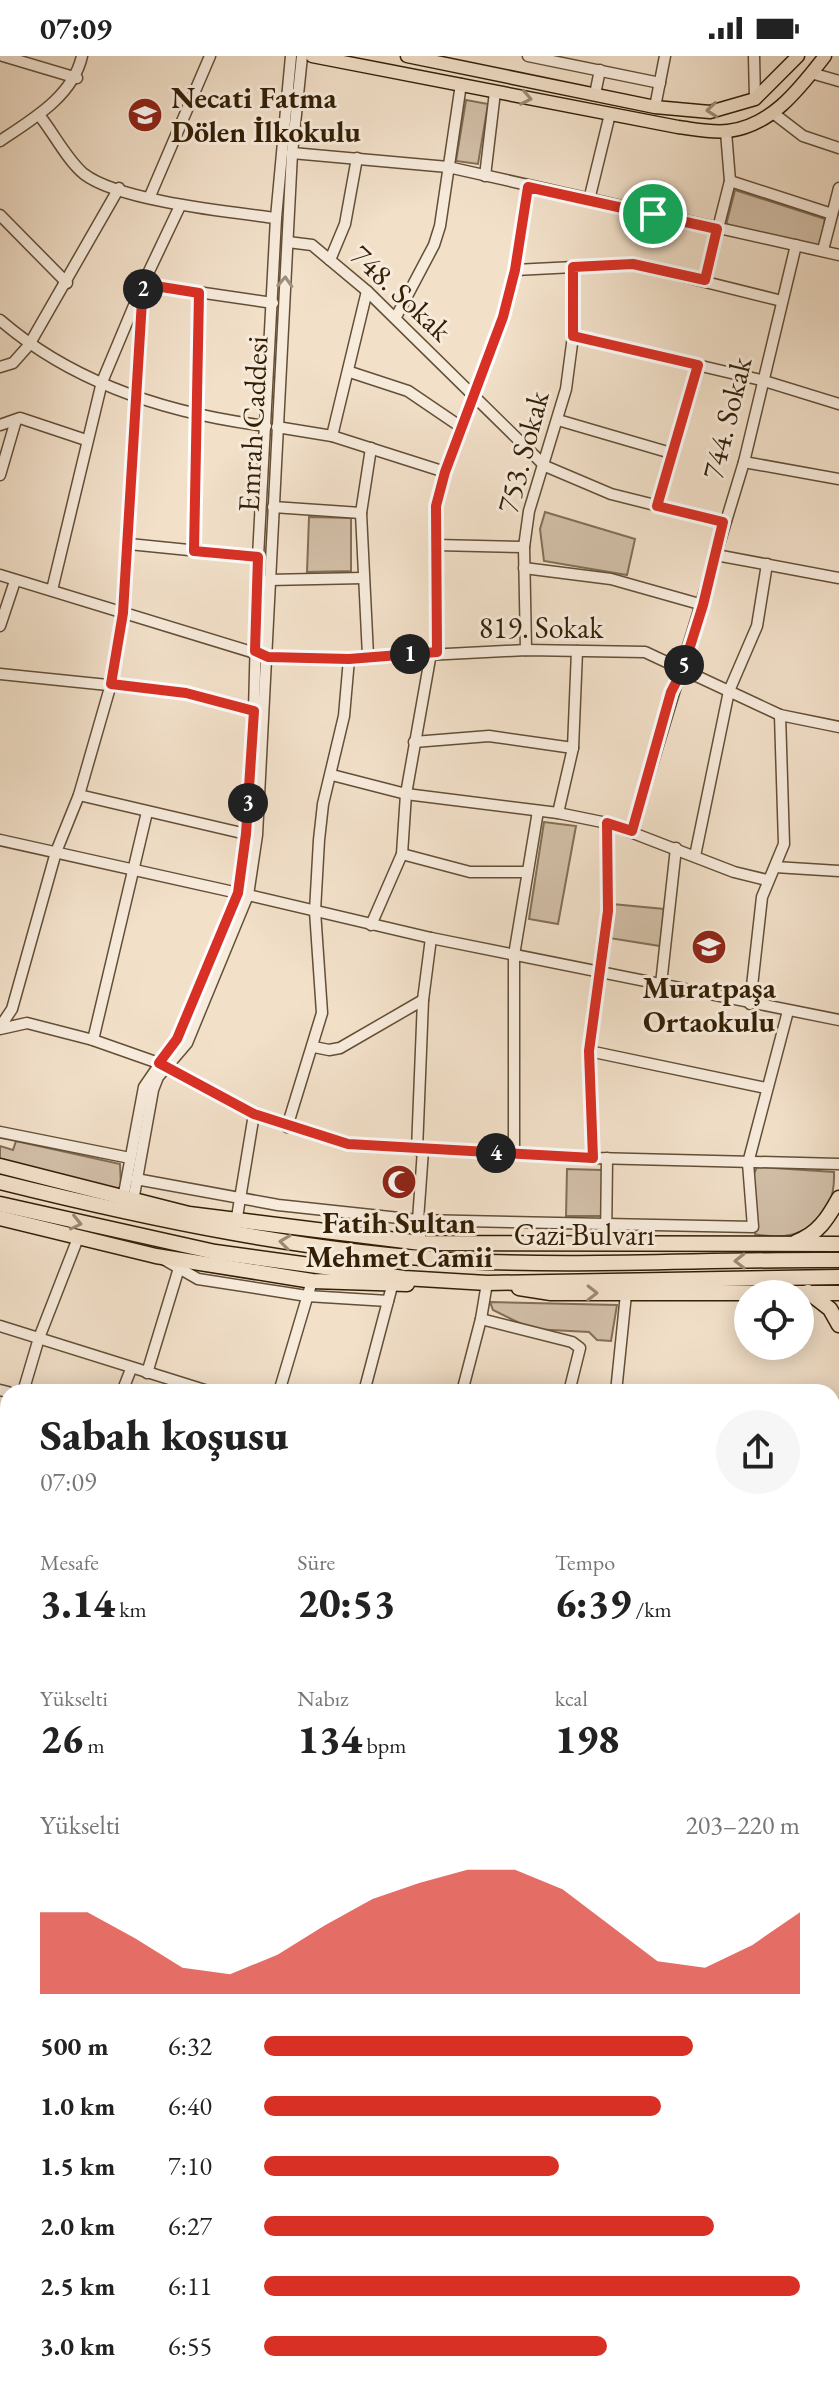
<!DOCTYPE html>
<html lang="tr">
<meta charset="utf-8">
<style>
body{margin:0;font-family:"EB Garamond",serif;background:#f6f6f6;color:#222;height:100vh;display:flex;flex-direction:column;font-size:30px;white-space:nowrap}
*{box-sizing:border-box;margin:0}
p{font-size:26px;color:#767676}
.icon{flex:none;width:44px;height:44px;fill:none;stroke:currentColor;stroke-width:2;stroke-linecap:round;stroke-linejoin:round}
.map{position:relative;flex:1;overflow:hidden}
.drawer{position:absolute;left:0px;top:1328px;width:840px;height:1008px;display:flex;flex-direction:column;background:#fff;border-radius:24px 24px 0 0;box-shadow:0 4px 20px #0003}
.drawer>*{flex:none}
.buttons{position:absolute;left:734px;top:1224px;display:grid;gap:16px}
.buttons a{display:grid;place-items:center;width:80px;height:80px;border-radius:50%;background:#fff;box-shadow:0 4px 20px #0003;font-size:40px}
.pin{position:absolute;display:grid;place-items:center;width:68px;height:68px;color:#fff;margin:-34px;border:4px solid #fff;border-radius:50%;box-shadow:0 2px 8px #0007}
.km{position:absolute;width:40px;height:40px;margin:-20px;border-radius:50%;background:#222;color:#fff;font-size:22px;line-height:40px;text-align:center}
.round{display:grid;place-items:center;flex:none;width:84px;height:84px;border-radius:42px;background:#f6f6f6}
.head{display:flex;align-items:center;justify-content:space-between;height:136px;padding:0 40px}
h1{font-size:44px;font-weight:800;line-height:60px}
.metrics{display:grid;grid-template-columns:repeat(3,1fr);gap:12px;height:136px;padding:8px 40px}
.metrics div{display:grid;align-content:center}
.metrics b{font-size:40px;font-weight:800}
.metrics small{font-size:22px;font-weight:400}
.metrics p{font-size:22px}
.chart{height:224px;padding:16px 40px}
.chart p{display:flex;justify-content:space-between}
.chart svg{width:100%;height:144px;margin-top:8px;fill:#d93025;opacity:.7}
ul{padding:0 40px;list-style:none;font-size:26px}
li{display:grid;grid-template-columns:128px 96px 1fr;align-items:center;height:60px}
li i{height:20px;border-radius:10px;background:#d93025}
.status{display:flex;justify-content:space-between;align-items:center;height:56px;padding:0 40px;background:#fff;direction:ltr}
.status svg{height:22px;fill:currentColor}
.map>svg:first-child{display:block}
</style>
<div class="status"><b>07:09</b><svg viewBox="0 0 49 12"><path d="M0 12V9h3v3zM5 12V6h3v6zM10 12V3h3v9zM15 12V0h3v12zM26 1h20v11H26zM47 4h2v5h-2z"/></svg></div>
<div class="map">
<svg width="839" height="2336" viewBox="0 0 839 2336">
<rect width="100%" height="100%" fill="#f2e0c9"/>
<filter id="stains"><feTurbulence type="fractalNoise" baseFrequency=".0025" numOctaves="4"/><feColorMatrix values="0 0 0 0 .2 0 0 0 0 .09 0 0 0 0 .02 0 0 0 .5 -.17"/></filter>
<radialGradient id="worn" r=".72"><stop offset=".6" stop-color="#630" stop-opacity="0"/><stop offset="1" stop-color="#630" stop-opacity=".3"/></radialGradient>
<g fill="#d2bfa8" stroke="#826f56" stroke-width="2">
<polygon points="466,44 488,48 478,108 456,105"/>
<polygon points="735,134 825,163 820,190 726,169"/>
<polygon points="545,456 635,483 627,519 544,505 540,473"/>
<polygon points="309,461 351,462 351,515 307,516"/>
<polygon points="544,766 576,770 558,868 529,863"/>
<polygon points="612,848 664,853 660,890 609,882"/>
<polygon points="16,1085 120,1108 121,1130 112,1137 0,1105 0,1090 13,1094"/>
<path d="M757,1111L834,1116C836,1165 800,1188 755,1178L752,1122Z"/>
<polygon points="567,1113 602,1114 602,1160 566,1160"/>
<polygon points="490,1246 617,1249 611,1285 597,1284 589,1276 532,1273 493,1254"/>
</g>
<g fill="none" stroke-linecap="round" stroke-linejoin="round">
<defs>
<g id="minor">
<polyline points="3,0 77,22"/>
<polyline points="528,0 660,27"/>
<polyline points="754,0 755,43"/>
<polyline points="811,17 839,25"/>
<polyline points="595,38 600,14"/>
<polyline points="655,51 665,0"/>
<polyline points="773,57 803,80 839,92"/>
<path d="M39,59C53,76 67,104 84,118C119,145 231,156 276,162"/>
<path d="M0,85C33,63 73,40 82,0"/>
<polyline points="292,97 448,111 839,199"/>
<polyline points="485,120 495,36"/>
<polyline points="730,125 832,158"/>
<polyline points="150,140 210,0"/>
<polyline points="589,144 610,58"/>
<polyline points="0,159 67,227"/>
<polyline points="288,186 312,189 367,235 545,410 611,438 723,466"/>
<polyline points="823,194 839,132"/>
<polyline points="330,204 345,168 357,102"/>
<polyline points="515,214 633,208 782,245"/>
<polyline points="705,224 730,125 726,76"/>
<polyline points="396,261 434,189 440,170 461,28"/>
<path d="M0,264C74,328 170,358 266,370"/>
<polyline points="573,280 761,324 839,348"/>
<polyline points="0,311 13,307 29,289 119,132"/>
<polyline points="350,316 408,335 461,371"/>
<polyline points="558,364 671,397"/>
<polyline points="0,369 20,362 86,384"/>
<polyline points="277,371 332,380 445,416"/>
<polyline points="332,380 367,235"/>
<polyline points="744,406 839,423"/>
<polyline points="0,419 16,364"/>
<polyline points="657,450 698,309"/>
<polyline points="273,451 361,457"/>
<polyline points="129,488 258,501"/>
<polyline points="436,489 524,491"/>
<polyline points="194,495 199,237"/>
<polyline points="716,499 839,522"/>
<polyline points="524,512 611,523 703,549"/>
<polyline points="0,519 268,601 349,603 526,594 645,596 780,659 839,671"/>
<polyline points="268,524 363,522"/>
<polyline points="52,534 102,326 143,228 273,247"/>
<polyline points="0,570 15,525"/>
<polyline points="526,594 524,491 529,455 566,333 573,280 573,211"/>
<polyline points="437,596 436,450 445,416 503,261 515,214 528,131"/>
<polyline points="368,600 361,457 371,392"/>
<polyline points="0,618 186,637 254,655"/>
<polyline points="414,686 489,680 573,692"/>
<polyline points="332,719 406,738 558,757 607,767 734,816 767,824"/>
<polyline points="79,739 246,778"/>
<polyline points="558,757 573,692 577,595"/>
<polyline points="632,775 744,406 796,189"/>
<polyline points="0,784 238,837"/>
<polyline points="402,798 470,816 527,816"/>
<polyline points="695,800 729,635 757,570 767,508"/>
<polyline points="775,811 839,815"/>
<polyline points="248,839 431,882 839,964"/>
<polyline points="371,869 402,798 406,738 431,597"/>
<polyline points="661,928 676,792"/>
<polyline points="750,948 762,841 784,788 780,659"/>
<polyline points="0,971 12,953 56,796 79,739 111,628 123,557 143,228 180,150"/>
<polyline points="0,973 27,967 93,984 167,1010 254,1058 348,1088 593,1102 839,1108"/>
<polyline points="93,984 147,756"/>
<polyline points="314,991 329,994 340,992 423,944"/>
<polyline points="589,995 766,1032"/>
<polyline points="287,1071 322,957 315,855 319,784 323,748 344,660 349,603"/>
<polyline points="0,1076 130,1102"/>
<polyline points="417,1094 423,944 431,882"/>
<polyline points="514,1098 514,899 538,755"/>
<polyline points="593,1102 589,995 608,855 607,767"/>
<polyline points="136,1123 278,1149 418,1164 753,1171 748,1107 788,955"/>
<polyline points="123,1143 144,1031 177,983 238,837 246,778 254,655 258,501 276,162 291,0"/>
<polyline points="133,1145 153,1034 158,1021 187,987 248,839 257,779 292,97 302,0"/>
<polyline points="236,1167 254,1058"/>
<polyline points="421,1187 418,1164 423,1094"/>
<polyline points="606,1188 607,1102"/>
<polyline points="165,1204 198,1223 307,1240 388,1245"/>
<polyline points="481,1263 572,1286 580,1292 569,1336"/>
<polyline points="0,1270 211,1336"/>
<polyline points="147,1317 179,1212"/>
<polyline points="0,1334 8,1336"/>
<polyline points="23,1336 39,1282 78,1182"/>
<polyline points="122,1336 131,1313"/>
<polyline points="279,1336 312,1225"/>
<polyline points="364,1336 392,1230"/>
<polyline points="462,1336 481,1263 487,1227"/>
<polyline points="616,1336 626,1238"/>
<polyline points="4,1405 8,1390"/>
<polyline points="0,1464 8,1439"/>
<polyline points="0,1472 8,1474"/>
<polyline points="832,1511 839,1510"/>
<polyline points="0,1556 8,1559"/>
<polyline points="0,1641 8,1644"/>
<polyline points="832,1696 839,1698"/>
<polyline points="0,1715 8,1718"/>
<polyline points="0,1788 8,1791"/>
<polyline points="832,1798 839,1800"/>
<polyline points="0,1837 8,1816"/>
<polyline points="0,1922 8,1925"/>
<polyline points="832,1947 839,1949"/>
<polyline points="0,1996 8,1999"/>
<polyline points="832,2028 839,1999"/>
<polyline points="832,2079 839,2081"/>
<polyline points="832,2124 839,2107"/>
<polyline points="0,2200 8,2202"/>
<polyline points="832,2220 839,2222"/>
<polyline points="0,2282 8,2284"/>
<polyline points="832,2303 839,2305"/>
<polyline points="433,2328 437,2336"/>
<polyline points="143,2336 145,2328"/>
<polyline points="305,2336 305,2328"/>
<polyline points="505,2336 508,2328"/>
<polyline points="666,2336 667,2328"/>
</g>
<g id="major">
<path d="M312,0L678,71C694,73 712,77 728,75C772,70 800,32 825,0"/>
<polyline points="407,0 655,51 710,56 755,43 798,0"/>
<polyline points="0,2060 8,2062"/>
<polyline points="0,2087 8,2089"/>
<polyline points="677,2328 698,2336"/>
<polyline points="759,2328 781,2336"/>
</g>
<g id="highway">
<polyline points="0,1110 189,1158 421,1187 839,1188"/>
<path d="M0,1126C153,1164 306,1196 464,1205C589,1211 714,1203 839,1204"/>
<polyline points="0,1148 215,1196 404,1222 487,1227 839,1221"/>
<polyline points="0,1162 156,1200 312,1225 407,1228"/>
<path d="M796,1186C818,1178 828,1162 839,1142"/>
<polyline points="519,1232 551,1237 839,1237"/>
<polyline points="808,1236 830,1253 839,1269"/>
</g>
</defs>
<use href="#minor" stroke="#634f36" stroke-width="13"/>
<use href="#major" stroke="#331f05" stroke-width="15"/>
<use href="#highway" stroke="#331f05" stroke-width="17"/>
<use href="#minor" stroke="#f7ebdc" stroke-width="10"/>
<use href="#major" stroke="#f2e0c9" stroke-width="12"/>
<use href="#highway" stroke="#f2e0c9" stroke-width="14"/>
<g stroke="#331f05" stroke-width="2">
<polyline points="0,2071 8,2074"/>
<polyline points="711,2328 733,2336"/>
</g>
</g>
<defs><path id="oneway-chevron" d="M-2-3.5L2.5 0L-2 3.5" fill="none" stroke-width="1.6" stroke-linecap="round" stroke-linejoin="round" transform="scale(2)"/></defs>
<g stroke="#9c8971">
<use href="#oneway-chevron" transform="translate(526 42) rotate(11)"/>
<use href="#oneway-chevron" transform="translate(712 54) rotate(174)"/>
<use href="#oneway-chevron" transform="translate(76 1167) rotate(13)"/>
<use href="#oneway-chevron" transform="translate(285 1186) rotate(-173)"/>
<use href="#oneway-chevron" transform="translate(740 1205) rotate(179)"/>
<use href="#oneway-chevron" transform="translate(592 1237) rotate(1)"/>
</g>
<use stroke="#9f8f7b" href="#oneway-chevron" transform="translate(285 226) rotate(-87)"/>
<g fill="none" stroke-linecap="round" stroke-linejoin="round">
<defs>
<polygon id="route" points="528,131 717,173 705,224 633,208 573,211 573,280 698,309 657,450 723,466 703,549 683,613 671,636 632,775 607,767 608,855 589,995 593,1102 348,1088 254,1058 159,1007 177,983 238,837 246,778 254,655 186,637 111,628 123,557 143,228 199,237 194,495 258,501 255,595 268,601 349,603 437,596 436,450 445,416 503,261 515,214"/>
</defs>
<use href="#route" stroke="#fff" stroke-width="16"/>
<use href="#route" stroke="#d93025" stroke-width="10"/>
</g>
<defs>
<symbol id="school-disc" viewBox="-11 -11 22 22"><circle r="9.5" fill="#8f2418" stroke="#f7ebdc"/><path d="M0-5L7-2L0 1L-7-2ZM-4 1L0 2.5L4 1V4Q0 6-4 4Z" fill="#fff"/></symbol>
<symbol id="mosque-disc" viewBox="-11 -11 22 22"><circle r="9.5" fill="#8f2418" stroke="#f7ebdc"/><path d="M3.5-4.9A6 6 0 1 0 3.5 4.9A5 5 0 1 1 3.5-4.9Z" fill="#fff"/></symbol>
</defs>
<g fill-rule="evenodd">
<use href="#school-disc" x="125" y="39" width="40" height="40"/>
<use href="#school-disc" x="689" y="871" width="40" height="40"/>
<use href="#mosque-disc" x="379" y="1106" width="40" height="40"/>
</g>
<g text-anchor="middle" stroke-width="6" stroke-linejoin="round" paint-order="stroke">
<g font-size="30" font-weight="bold" fill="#331f05" stroke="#f7ebdc">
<text x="171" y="52" text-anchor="start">Necati Fatma<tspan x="171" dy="34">Dölen İlkokulu</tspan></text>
<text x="709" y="942">Muratpaşa<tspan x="709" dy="34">Ortaokulu</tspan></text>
<text x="399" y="1177">Fatih Sultan<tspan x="399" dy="34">Mehmet Camii</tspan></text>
</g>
<g font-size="30" fill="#331f05" stroke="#f7ebdc">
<text transform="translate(401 237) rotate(43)" y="10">748. Sokak</text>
<text transform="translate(727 362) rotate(-76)" y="10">744. Sokak</text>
<text transform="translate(253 368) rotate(-87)" y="10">Emrah Caddesi</text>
<text transform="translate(523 396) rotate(-75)" y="10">753. Sokak</text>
<text x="541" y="582">819. Sokak</text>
<text x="584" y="1189">Gazi Bulvarı</text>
</g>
</g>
<rect width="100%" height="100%" filter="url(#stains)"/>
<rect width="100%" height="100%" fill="url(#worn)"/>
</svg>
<div class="buttons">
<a><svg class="icon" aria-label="locate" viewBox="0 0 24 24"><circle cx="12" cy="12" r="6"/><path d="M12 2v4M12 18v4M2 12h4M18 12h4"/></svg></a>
</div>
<div class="pin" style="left:653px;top:158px;background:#1e9e55"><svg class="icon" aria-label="arrive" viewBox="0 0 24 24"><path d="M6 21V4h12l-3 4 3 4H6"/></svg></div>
<b class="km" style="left:410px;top:598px">1</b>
<b class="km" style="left:143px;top:233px">2</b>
<b class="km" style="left:248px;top:747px">3</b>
<b class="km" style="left:496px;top:1097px">4</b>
<b class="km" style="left:684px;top:609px">5</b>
<section class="drawer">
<div class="head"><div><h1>Sabah koşusu</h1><p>07:09</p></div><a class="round"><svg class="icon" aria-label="share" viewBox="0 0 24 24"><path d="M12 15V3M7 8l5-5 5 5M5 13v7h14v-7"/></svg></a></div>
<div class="metrics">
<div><p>Mesafe</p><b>3.14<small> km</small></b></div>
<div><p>Süre</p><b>20:53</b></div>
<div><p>Tempo</p><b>6:39<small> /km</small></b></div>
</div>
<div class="metrics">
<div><p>Yükselti</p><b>26<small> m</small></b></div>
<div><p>Nabız</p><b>134<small> bpm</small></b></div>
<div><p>kcal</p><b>198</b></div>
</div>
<div class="chart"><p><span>Yükselti</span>203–220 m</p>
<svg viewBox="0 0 160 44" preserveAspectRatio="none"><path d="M0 44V19L10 19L20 27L30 36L40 38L50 32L60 23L70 15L80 10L90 6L100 6L110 12L120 23L130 34L140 36L150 29L160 19V44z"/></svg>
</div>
<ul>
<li><b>500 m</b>6:32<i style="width:80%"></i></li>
<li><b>1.0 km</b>6:40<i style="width:74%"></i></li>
<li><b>1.5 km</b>7:10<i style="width:55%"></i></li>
<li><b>2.0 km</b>6:27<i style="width:84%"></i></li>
<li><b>2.5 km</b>6:11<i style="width:100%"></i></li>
<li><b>3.0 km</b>6:55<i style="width:64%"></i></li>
</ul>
</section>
</div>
